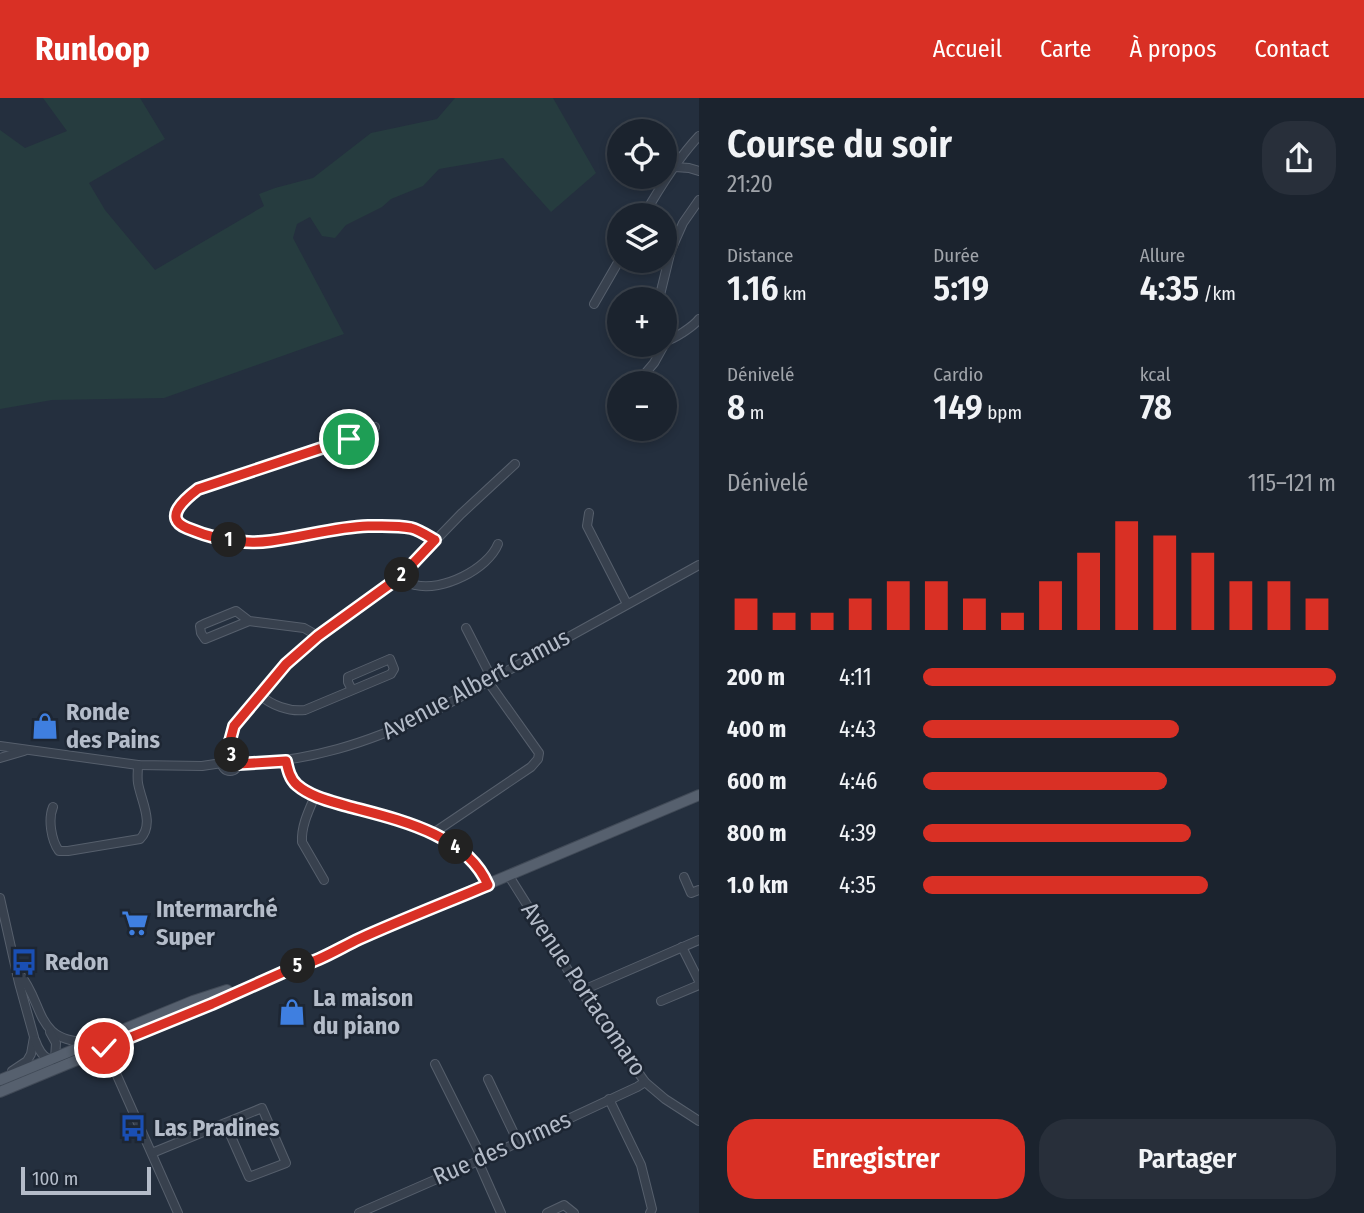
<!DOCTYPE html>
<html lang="fr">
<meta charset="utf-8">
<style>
body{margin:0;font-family:"Fira Sans Condensed",sans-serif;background:#282f3a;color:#f1f3f6;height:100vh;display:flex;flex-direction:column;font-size:26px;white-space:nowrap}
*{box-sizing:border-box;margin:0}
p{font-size:23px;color:#a0a4aa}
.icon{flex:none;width:38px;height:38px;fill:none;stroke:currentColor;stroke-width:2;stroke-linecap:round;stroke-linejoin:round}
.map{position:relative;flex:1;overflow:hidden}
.sheet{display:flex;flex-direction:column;background:#1b232e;width:665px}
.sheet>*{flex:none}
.controls{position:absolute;left:607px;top:21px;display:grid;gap:14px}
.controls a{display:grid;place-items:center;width:70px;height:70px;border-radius:50%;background:#1b232e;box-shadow:0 4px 10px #0003,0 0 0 2px #39404a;font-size:35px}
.scale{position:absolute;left:21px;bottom:18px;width:130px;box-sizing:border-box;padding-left:7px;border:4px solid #b4bcc9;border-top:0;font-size:19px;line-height:24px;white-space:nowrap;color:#b4bcc9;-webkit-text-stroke:5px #1d2633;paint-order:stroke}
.pin{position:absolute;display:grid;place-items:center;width:60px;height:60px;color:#fff;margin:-30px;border:4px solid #fff;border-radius:50%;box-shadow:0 2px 7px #0007}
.km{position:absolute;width:35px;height:35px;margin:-18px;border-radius:50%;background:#222;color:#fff;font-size:19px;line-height:35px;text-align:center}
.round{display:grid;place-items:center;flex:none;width:74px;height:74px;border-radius:28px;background:#282f3a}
.summary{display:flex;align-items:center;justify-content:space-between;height:119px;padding:0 28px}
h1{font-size:38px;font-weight:600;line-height:52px}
.figures{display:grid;grid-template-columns:repeat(3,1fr);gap:10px;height:119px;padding:7px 28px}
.figures div{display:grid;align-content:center}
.figures b{font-size:35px;font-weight:600}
.figures small{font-size:19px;font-weight:400}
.figures p{font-size:19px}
.chart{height:196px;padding:14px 28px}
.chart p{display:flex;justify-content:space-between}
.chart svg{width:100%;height:126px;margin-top:7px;stroke:#d93025;stroke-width:6}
.primary-button{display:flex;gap:14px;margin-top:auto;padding:14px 28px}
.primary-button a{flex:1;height:80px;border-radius:28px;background:#d93025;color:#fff;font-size:28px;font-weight:600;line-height:80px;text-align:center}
.primary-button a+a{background:#282f3a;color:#f1f3f6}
ul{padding:0 28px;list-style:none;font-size:23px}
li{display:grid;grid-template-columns:112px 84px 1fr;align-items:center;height:52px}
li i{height:18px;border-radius:9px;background:#d93025}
header{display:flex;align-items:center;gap:42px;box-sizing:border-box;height:98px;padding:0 35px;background:#d93025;color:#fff}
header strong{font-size:33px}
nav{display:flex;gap:38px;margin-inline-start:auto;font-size:24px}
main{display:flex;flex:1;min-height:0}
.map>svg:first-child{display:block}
</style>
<header>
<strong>Runloop</strong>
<nav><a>Accueil</a><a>Carte</a><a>À propos</a><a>Contact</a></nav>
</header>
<main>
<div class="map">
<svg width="699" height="1115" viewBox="0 0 699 1115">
<rect width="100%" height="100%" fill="#242f3e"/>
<polygon fill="#263c3f" points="43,0 140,0 165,41 89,85 105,112 155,172 264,108 259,96 275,90 313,80 371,35 437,21 455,0 553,0 596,75 551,114 503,60 439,71 423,88 391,101 382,109 346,127 335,140 322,138 310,119 297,126 293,140 344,236 164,300 52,302 0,311 0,32 25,50 67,33"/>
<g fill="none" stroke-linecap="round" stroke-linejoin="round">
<defs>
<g id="minor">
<polyline points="675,69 689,70 699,73"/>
<path d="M644,117C659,91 678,60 699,38"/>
<polyline points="659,201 671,152 683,125 699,102"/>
<polyline points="594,206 620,161"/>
<path d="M665,243C673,242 694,228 699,221"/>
<polyline points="637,285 654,265 664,247"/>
<path d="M375,329L349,341L198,391C185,401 162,420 187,430C213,441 242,447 271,443C304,439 335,429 368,428C381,428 397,427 411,430C419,432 428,438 435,442"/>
<polyline points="589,415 587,428 627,506"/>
<path d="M401,478C405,482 409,486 415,487C442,494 488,471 498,446"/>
<polyline points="249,523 236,513 204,526 200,528 201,535 205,541 249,523 304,530 318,538"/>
<path d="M260,597C271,607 289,614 305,612L391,576L394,571L390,561L348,579V584L352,592"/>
<polyline points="0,648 138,667 202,668 222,665"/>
<circle cx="230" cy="665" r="8"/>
<polyline points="230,657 230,643 234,628 287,566 318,538 401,478 461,416 515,366"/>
<polyline points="0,660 24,653"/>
<path d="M286,663C288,672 290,681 297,687C311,699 330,703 347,708C396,721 466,735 488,787"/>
<path d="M238,666C309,664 368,645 431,615L699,467"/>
<path d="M315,698C309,712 301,728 302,744L324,782"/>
<path d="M53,709C48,721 51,742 59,753H68L140,741C155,726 141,703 138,685C137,679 138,673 138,667"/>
<polyline points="432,736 531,669 538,661 539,655 492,589 488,573 466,530"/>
<polyline points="509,778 581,893 645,984 665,1001 699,1023"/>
<polyline points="684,779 691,795 699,792"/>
<polyline points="0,800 19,885 34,939 31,956 27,963 12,973"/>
<polyline points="682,849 699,883"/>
<path d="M19,875C45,906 34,944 88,944"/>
<polyline points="581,893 699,842"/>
<polyline points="661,903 699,887"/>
<polyline points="50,934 56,945 55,961"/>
<path d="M35,942C43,965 52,964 73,960"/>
<polyline points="103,946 178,1115"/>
<polyline points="435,966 479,1054 478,1063 501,1115"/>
<polyline points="488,981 518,1044"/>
<polyline points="609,1001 641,1067 652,1111 650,1115"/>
<polyline points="152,1055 262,1010 286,1065 249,1079 225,1025"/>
<polyline points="359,1115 478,1063 637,989 645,984"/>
<polyline points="547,1115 564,1107 574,1115"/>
</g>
<g id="major">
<polyline points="0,982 193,903 227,892"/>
<path d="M0,994L212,906L295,869C318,864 339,851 360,840L699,697"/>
</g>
</defs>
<use href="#minor" stroke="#565f6c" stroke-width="10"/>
<use href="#major" stroke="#414a57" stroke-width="12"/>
<use href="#minor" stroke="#38414e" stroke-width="8"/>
<use href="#major" stroke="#56606e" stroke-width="10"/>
</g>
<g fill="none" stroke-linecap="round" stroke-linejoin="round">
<defs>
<path id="route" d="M104,950L212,906L295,869C318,864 338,851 359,841C401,822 445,805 488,787C466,735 395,721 347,708C330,703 311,699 297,687C290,681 288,672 286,663L238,666L236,660L230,657V643L234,628L286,566L318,538L401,478L435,442C428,438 419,432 411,430C397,427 381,428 368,428C335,429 304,439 271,443C242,447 213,441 187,430C162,420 185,401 198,391L349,341"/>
</defs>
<use href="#route" stroke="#fff" stroke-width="14"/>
<use href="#route" stroke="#d93025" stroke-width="9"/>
</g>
<defs>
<symbol id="shop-bare" viewBox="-9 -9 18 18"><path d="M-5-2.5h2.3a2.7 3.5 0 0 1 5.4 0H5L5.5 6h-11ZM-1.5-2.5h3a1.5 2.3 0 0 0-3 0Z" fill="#3f7fe0" stroke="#1d2633" stroke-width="2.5" paint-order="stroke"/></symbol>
<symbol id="supermarket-bare" viewBox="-9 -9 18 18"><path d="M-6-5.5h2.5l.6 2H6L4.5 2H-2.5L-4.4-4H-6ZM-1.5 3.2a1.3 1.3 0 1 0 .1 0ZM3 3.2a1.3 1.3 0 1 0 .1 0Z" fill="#3f7fe0" stroke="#1d2633" stroke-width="2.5" paint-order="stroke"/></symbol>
<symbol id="bus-bare" viewBox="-9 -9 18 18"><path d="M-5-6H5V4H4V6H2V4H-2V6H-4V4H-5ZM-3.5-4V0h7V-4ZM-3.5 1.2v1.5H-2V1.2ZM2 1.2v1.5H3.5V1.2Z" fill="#1a4fb4" stroke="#1d2633" stroke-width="2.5" paint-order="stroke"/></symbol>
</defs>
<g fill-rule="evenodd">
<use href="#shop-bare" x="26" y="609" width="38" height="38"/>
<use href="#supermarket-bare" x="116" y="806" width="38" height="38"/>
<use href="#bus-bare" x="5" y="845" width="38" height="38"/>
<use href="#shop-bare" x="273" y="895" width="38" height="38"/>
<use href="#bus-bare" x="114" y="1011" width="38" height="38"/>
</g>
<g text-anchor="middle" stroke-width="5" stroke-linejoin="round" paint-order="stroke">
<g font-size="24" fill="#b4bcc9" stroke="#1d2633">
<text transform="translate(476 586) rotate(-28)" y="8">Avenue Albert Camus</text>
<text transform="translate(584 891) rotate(56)" y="8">Avenue Portacomaro</text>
<text transform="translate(502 1050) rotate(-24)" y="8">Rue des Ormes</text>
</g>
<g font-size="24" font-weight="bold" fill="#b4bcc9" stroke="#1d2633" text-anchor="start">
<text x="66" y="622">Ronde<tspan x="66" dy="28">des Pains</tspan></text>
<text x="156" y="819">Intermarché<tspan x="156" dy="28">Super</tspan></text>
<text x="45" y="872">Redon</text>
<text x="313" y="908">La maison<tspan x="313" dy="28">du piano</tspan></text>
<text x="154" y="1038">Las Pradines</text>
</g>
</g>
</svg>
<div class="controls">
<a><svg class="icon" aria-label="locate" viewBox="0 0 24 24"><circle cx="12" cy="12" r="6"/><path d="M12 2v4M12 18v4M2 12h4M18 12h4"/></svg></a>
<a><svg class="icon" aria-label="layers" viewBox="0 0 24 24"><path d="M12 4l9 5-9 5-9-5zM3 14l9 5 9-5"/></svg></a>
<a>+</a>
<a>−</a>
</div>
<div class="scale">100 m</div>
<div class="pin" style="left:349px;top:341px;background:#1e9e55"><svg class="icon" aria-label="arrive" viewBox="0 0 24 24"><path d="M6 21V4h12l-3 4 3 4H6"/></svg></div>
<div class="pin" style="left:104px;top:950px;background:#d93025"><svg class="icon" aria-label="check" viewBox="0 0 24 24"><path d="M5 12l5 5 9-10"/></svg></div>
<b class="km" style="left:229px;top:442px">1</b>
<b class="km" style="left:402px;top:477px">2</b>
<b class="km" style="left:232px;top:657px">3</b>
<b class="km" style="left:456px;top:749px">4</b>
<b class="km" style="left:298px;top:868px">5</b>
</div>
<section class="sheet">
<div class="summary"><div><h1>Course du soir</h1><p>21:20</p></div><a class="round"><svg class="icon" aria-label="share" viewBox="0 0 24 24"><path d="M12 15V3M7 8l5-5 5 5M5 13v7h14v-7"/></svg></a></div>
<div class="figures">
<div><p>Distance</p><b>1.16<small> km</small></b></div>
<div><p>Durée</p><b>5:19</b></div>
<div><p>Allure</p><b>4:35<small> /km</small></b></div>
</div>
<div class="figures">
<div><p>Dénivelé</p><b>8<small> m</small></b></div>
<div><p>Cardio</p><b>149<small> bpm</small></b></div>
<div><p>kcal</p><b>78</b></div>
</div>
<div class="chart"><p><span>Dénivelé</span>115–121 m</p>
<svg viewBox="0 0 160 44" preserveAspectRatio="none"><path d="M5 44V33M15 44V38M25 44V38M35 44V33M45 44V27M55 44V27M65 44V33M75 44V38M85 44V27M95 44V17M105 44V6M115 44V11M125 44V17M135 44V27M145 44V27M155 44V33"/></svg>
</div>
<ul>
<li><b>200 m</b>4:11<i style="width:100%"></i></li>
<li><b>400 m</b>4:43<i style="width:62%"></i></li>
<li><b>600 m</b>4:46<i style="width:59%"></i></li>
<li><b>800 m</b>4:39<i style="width:65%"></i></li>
<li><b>1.0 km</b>4:35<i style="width:69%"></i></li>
</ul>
<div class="primary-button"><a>Enregistrer</a><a>Partager</a></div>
</section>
</main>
